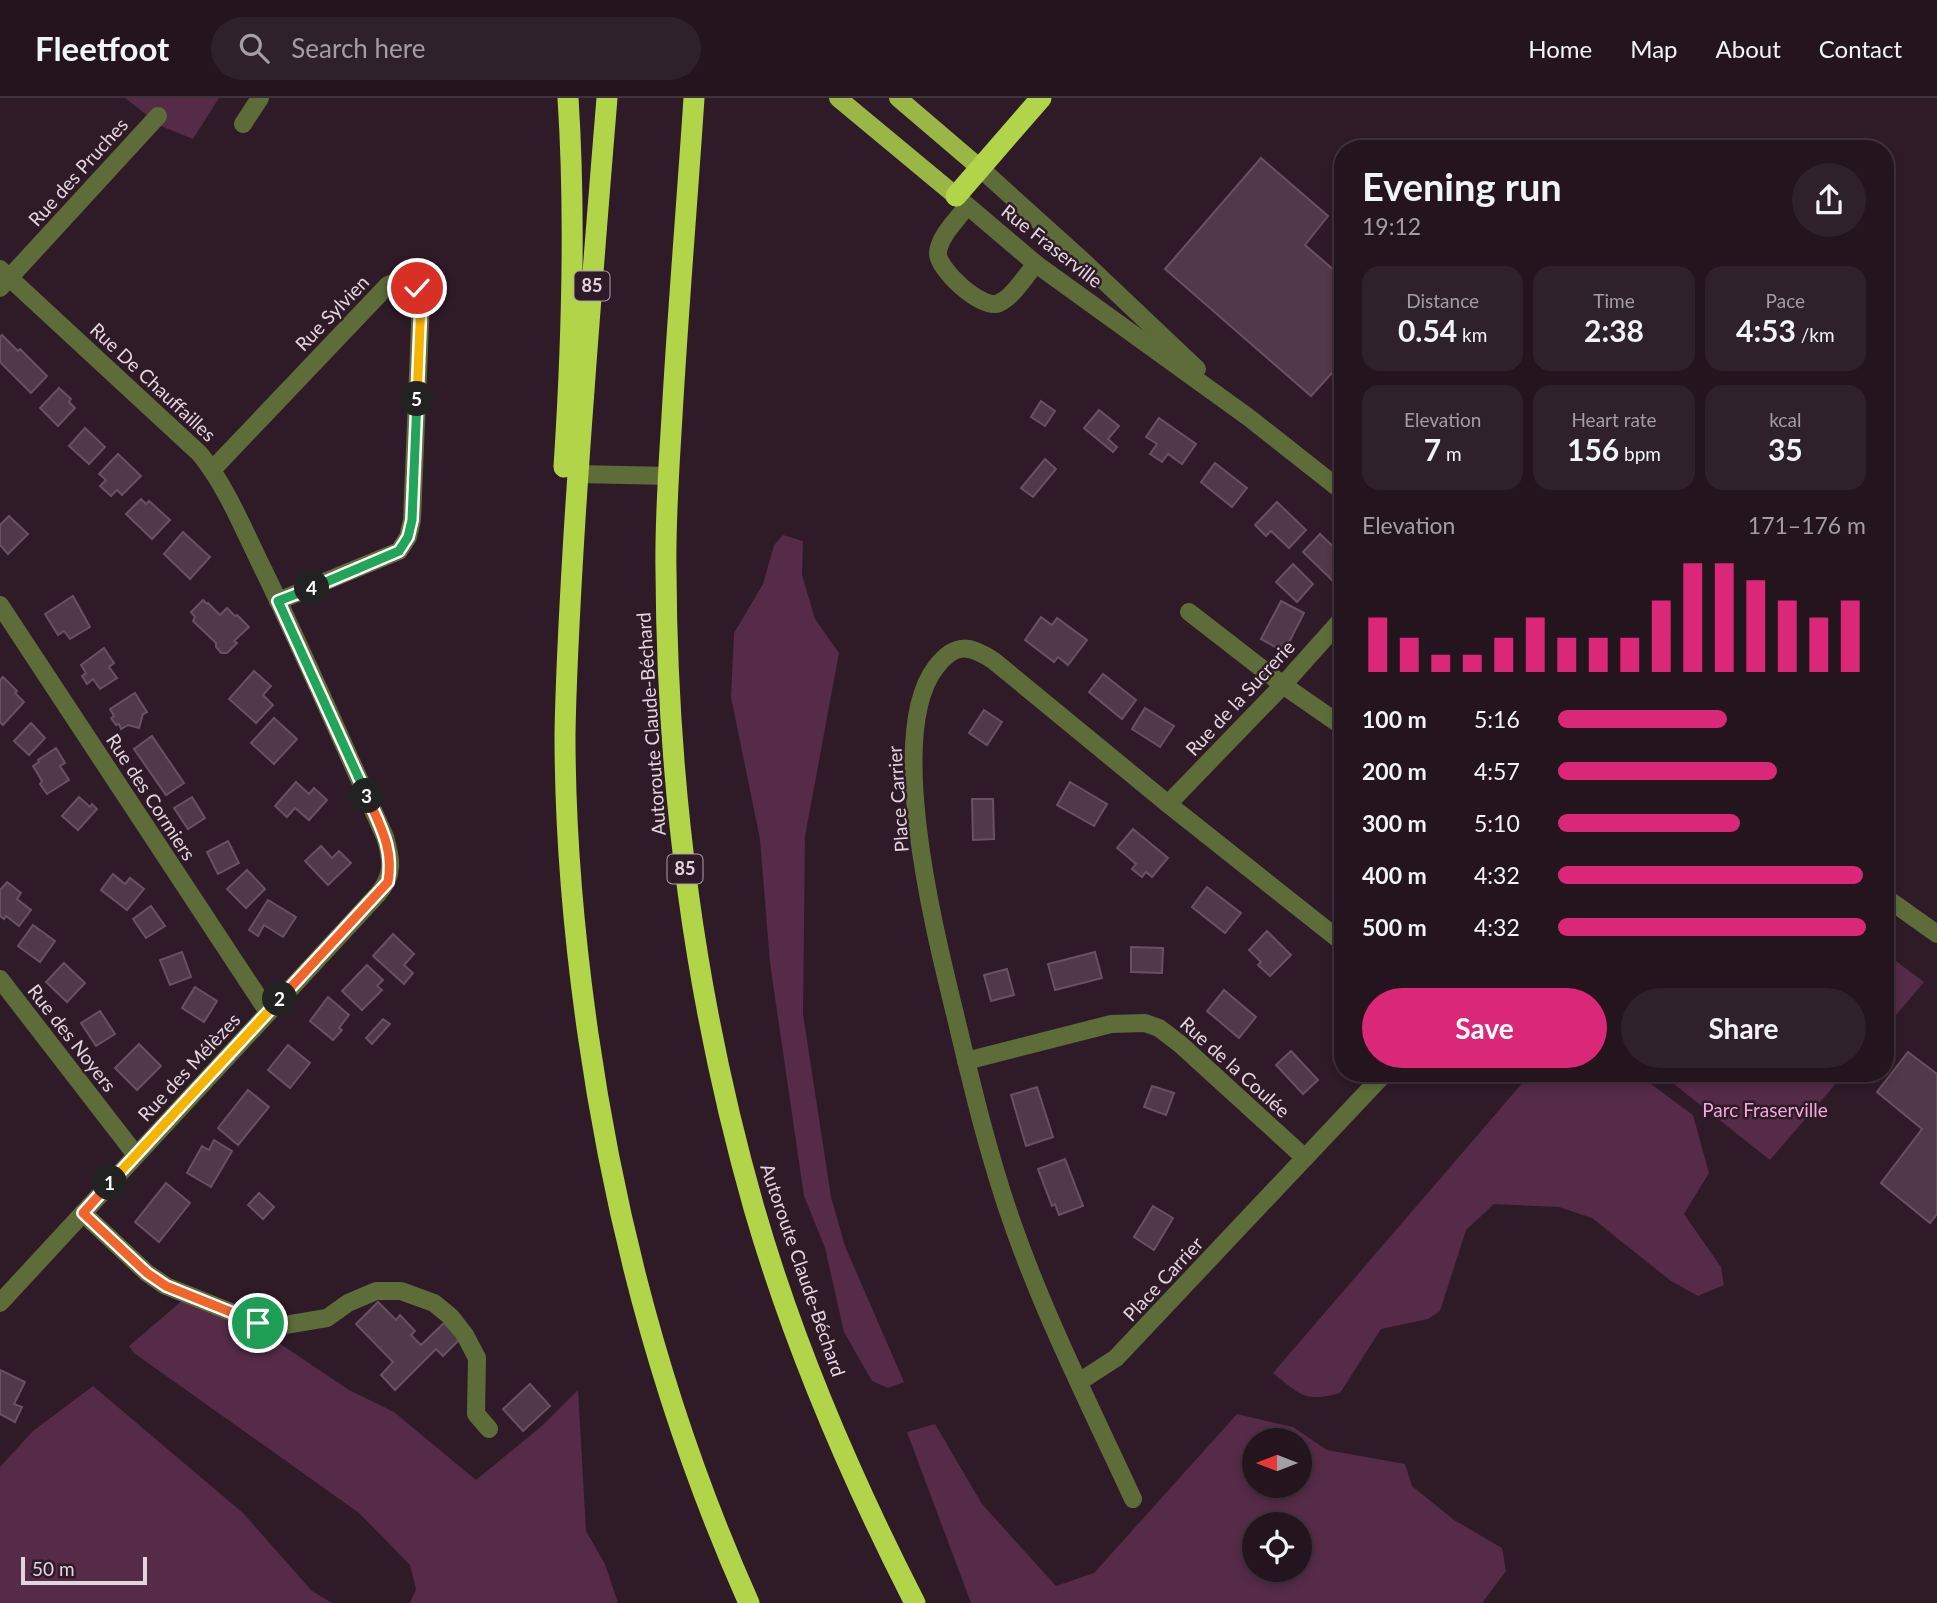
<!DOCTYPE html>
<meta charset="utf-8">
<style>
body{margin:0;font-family:Lato,sans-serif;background:#2f212b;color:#f1f3f6;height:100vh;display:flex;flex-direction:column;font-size:26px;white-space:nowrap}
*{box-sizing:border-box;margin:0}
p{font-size:23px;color:#a39ea4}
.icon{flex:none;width:38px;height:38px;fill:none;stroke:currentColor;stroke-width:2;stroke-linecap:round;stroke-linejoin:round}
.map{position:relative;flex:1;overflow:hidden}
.drawer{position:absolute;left:1334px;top:42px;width:560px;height:942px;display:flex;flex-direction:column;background:#23141e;border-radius:28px;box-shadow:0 4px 10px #0003,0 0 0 2px #40333c}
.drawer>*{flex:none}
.needle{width:46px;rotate:270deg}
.buttons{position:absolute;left:1242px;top:1330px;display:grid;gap:14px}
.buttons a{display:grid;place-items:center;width:70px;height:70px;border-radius:50%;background:#23141e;box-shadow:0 4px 10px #0003,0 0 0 2px #40333c;font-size:35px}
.scale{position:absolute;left:21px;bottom:18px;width:126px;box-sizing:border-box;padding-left:7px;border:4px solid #e3d5de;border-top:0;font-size:19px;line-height:24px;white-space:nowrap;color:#e3d5de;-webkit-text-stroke:5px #2f1a28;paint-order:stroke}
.pin{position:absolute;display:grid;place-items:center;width:60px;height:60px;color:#fff;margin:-30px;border:4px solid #fff;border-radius:50%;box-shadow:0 2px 7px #0007}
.km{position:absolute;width:35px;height:35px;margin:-18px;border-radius:50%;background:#222;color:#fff;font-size:19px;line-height:35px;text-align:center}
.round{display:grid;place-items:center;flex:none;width:74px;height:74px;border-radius:37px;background:#2f212b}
.head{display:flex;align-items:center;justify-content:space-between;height:119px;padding:0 28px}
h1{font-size:38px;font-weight:700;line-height:52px}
.metrics{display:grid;grid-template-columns:repeat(3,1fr);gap:10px;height:119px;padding:7px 28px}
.metrics div{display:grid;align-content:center;border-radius:18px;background:#2f212b;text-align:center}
.metrics b{font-size:30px;font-weight:700}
.metrics small{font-size:19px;font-weight:400}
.metrics p{font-size:19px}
.chart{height:196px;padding:14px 28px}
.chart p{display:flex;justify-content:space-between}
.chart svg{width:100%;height:126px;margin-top:7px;stroke:#db2777;stroke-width:6}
.cta{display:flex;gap:14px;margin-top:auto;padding:14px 28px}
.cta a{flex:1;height:80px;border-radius:42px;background:#db2777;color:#fff;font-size:28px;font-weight:700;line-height:80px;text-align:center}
.cta a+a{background:#2f212b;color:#f1f3f6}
ul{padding:0 28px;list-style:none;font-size:23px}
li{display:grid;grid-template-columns:112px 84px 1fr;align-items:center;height:52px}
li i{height:18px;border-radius:9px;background:#db2777}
header{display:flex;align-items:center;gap:42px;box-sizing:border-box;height:98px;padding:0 35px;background:#23141e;border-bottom:2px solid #40333c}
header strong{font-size:33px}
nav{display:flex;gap:38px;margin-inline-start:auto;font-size:24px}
.search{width:490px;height:63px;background:#2f212b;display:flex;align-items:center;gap:18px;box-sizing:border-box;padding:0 24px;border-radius:38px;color:#a39ea4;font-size:26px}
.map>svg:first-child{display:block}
</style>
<header>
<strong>Fleetfoot</strong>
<div class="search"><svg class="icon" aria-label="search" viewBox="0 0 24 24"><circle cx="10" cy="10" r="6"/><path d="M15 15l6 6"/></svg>Search here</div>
<nav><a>Home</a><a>Map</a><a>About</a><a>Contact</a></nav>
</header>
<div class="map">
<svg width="1937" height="1505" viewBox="0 0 1937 1505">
<rect width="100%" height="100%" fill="#2f1a28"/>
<g fill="#552b48" fill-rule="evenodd">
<polygon points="125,0 219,0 193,41 161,28"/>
<polygon points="783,437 803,443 802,477 815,521 839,555 805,738 803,916 831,1099 845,1148 904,1284 888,1290 872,1283 844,1234 825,1150 804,1098 770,865 760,741 731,599 734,535 763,486 774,447"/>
<polygon points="1885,855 1924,884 1885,930"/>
<path d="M1531,975H1636L1693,1017L1709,1075L1684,1116L1721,1169L1724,1187L1698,1198L1671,1183L1592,1120L1559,1109L1494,1106L1466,1132L1440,1213L1428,1221L1381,1231L1340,1295C1305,1305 1299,1296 1273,1275Z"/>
<polygon points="1660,975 1845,975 1770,1062"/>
<polygon points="197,1190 349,1292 394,1314 476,1382 543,1327 578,1292 586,1433 605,1466 618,1505 410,1505 416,1491 410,1467 359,1415 134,1255 129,1248"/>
<polygon points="93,1288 243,1415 312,1493 332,1505 0,1505 0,1369 33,1333"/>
<path d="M1237,1316L1293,1329L1327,1352L1405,1366L1412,1388L1454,1422L1502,1450L1506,1473L1482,1505H971L907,1334L935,1326L982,1406L1056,1488L1094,1475ZM1255,1342H1300V1388H1255ZM1255,1426H1300V1472H1255Z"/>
</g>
<g fill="#503948" stroke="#695161" stroke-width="2">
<polygon points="1261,60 1328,118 1305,147 1335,173 1342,163 1342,264 1311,298 1165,171"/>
<polygon points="2,237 18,253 20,251 47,278 31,295 0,264 0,239"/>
<polygon points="59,290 71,301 69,304 75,310 58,328 40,310"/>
<polygon points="1041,303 1055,313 1045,328 1031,319"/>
<polygon points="1099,312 1119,328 1108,341 1117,349 1113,354 1084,330"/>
<polygon points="1159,320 1196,346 1182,366 1168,356 1162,364 1150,356 1157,346 1146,339"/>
<polygon points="85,330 105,349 89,366 69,348"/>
<polygon points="118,356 141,378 122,397 117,392 111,398 100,388 106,382 99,376"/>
<polygon points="1045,361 1056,371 1033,399 1021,390"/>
<polygon points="1215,365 1247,390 1232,409 1201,384"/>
<polygon points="141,401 146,406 149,403 170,422 152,441 126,416"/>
<polygon points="1277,404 1306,432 1289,450 1271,433 1266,438 1255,427"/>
<polygon points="9,418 28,436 8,456 0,447 0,427"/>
<polygon points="183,434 210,459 190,481 164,456"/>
<polygon points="1320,436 1342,457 1342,473 1333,483 1303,454"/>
<polygon points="1293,466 1313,486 1297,504 1276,484"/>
<polygon points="73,498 90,529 70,541 64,533 58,537 45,516"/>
<polygon points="203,502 207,506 208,505 220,517 227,510 235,518 237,517 249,529 234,543 237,545 227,555 221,555 216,549 216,545 193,523 195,519 191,514"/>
<polygon points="1281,503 1304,515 1284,554 1261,541"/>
<polygon points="1041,519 1052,527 1057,520 1087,542 1068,567 1058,559 1054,564 1025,542"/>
<polygon points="104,550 114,565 109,569 117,580 100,591 93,581 87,586 82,578 86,575 81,567"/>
<polygon points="254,573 271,588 263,597 273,607 256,625 229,601"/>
<polygon points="1103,576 1136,602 1122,621 1089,594"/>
<polygon points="3,579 17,593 15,595 24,604 3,627 0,624 0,582"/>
<polygon points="135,595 147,614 143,616 139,630 128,627 121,631 119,626 116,627 111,620 114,618 110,611"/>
<polygon points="1145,610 1174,628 1160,649 1132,631"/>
<polygon points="984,612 1002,624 987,647 969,635"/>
<polygon points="274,620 297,641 274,666 251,645"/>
<polygon points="31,625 45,640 29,657 14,643"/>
<polygon points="152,638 184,685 166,697 134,651"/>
<polygon points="56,650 65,665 60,668 69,682 47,696 40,686 42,683 33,668 39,664 38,662"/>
<polygon points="296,684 309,696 314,690 327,702 309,722 295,710 287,719 275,708"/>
<polygon points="1070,684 1107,706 1094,728 1057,707"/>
<polygon points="79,699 90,709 92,706 97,711 78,732 62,718"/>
<polygon points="192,699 205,720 188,731 174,710"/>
<polygon points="972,701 993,701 994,741 973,742"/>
<polygon points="1133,731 1168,760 1152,779 1146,774 1142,779 1132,771 1136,766 1117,750"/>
<polygon points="228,743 239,765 218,776 207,754"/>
<polygon points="321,748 332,760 339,753 351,765 328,787 305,763"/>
<polygon points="247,772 265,791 246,810 227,791"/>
<polygon points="113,776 125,786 130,780 144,791 127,812 101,792"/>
<polygon points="7,784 21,795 17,801 31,812 19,828 6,818 4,821 0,818 0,792"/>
<polygon points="1207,789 1241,815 1225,835 1192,809"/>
<polygon points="268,802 296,819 283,839 264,827 258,838 249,832"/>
<polygon points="151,808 165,828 146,840 133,821"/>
<polygon points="33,827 55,843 40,864 18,848"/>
<polygon points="1267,833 1291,857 1270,878 1258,867 1261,864 1249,852"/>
<polygon points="393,836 414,856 404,867 413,875 404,886 373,858"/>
<polygon points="1131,849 1163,850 1162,875 1131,874"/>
<polygon points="182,854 191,879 170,887 160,862"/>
<polygon points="1095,854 1102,880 1055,892 1048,866"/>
<polygon points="64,865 85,885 67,904 46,884"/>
<polygon points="367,867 383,882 377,888 382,892 362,912 342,893"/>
<polygon points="1007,871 1014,897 991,903 984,877"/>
<polygon points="195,889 217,903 204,924 182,910"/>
<polygon points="1224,892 1256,919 1239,940 1207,913"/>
<polygon points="328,899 349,917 339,930 342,932 333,942 310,923"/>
<polygon points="100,913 115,936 96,948 81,925"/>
<polygon points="383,921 390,926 372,946 366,940"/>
<polygon points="139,946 161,968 137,992 115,970"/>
<polygon points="288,947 310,965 290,990 268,972"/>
<polygon points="1291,953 1318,982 1303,996 1276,967"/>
<polygon points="1908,954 1937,976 1937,1116 1930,1125 1881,1085 1922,1031 1877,994"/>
<polygon points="1152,988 1174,995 1166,1017 1144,1009"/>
<polygon points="1037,989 1053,1039 1026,1048 1011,997"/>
<polygon points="248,992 269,1009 238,1047 218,1030"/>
<polygon points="214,1042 232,1053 211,1089 187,1075 202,1048 209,1052"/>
<polygon points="1065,1061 1083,1108 1059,1117 1055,1106 1052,1108 1038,1071"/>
<polygon points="166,1085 190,1105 159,1144 135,1124"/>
<polygon points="259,1095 274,1109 263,1121 248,1107"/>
<polygon points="1153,1108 1173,1120 1154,1152 1134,1139"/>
<polygon points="378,1204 396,1222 400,1217 415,1233 411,1237 421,1247 444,1225 460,1241 443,1258 436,1251 395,1292 381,1277 393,1264 356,1226"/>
<polygon points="0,1272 25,1284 14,1306 22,1309 15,1324 0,1316"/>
<polygon points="530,1286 550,1308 523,1333 503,1311"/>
</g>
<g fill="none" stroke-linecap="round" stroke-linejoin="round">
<g stroke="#5e6c3a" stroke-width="18">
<polyline points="243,26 260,0"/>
<polyline points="980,70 1083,163 1197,271"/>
<polyline points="956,98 1036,166 1248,319 1342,393"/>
<path d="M967,108C958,121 940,137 938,154C936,170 982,213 999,205C1014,198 1025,178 1036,166"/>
<path d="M0,171L200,356C228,391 244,433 264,473C306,560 345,650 385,739C392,762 394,777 378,796L0,1205"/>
<polyline points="0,190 158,18"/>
<polyline points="212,372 388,187 400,182 410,183 417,190 421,202 412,422 408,439 399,453 278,503"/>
<polyline points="578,376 669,378"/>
<polyline points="0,507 268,914"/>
<polyline points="1189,514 1283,587 1342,628"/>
<polyline points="1168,706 1283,587 1342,521"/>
<polyline points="1885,799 1937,836"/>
<polyline points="0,881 136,1057"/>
<polyline points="966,963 1111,926 1145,925 1159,930 1180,946 1305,1060"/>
<polyline points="83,1115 147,1175 166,1188 258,1225 285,1227 327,1220 348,1205 376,1193 401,1193 434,1205 451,1219 465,1237 477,1260 476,1316 489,1331"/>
<polyline points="1079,1284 1116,1260 1385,975"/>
<path d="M1133,1401C1092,1312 1047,1223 1014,1130C989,1060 972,988 955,916C936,838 884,636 936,569C955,544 970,547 994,563L1168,706L1342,844"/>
</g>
<g stroke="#9ab746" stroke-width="18">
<polyline points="838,0 956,98"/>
<polyline points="898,0 980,70"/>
</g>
<g stroke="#b1d449" stroke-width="21">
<path d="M607,0C595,146 583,292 574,437C570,504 566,571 565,637C565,737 574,838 588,936C616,1132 668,1324 749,1505"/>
<path d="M694,0C687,106 678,212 672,318C669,369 665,421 666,473C667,688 695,903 754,1110C793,1245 851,1380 915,1505"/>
<polyline points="956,98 1041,0"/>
<path d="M564,369C572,246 576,122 568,0"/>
</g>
</g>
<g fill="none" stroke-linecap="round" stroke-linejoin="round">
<defs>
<polyline id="split-1" points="110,1085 83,1115 147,1175 166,1188 258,1225"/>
<polyline id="split-2" points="110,1085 280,901"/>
<path id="split-3" d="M280,901L388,784C394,750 380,728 367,698"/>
<polyline id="split-4" points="312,490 278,503 367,698"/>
<polyline id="split-5" points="312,490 399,453 408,439 412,422 417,301"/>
<polyline id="split-6" points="417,190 421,202 417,301"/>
</defs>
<use href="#split-1" stroke="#fff" stroke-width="14"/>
<use href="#split-2" stroke="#fff" stroke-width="14"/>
<use href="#split-3" stroke="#fff" stroke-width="14"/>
<use href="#split-4" stroke="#fff" stroke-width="14"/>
<use href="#split-5" stroke="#fff" stroke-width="14"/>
<use href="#split-6" stroke="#fff" stroke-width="14"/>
<use href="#split-1" stroke="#f0652b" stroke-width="9"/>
<use href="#split-2" stroke="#f5b400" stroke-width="9"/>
<use href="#split-3" stroke="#f0652b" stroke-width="9"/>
<use href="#split-4" stroke="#22a559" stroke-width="9"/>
<use href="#split-5" stroke="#22a559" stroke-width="9"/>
<use href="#split-6" stroke="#f5b400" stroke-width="9"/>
</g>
<g text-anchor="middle" stroke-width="5" stroke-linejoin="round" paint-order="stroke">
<g fill="#2f1a28" stroke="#ad9da7" stroke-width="2">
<rect x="574.5" y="173.5" width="35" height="29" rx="5"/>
<rect x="667.5" y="756.5" width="35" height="29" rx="5"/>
</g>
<g font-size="18" font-weight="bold" fill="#e3d5de">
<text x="592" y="194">85</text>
<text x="685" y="777">85</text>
</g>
<g font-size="19" fill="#e3d5de" stroke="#2f1a28">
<text transform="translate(78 74) rotate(-48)" y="7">Rue des Pruches</text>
<text transform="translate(1052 148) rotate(38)" y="7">Rue Fraserville</text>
<text transform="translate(332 215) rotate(-46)" y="7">Rue Sylvien</text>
<text transform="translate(153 284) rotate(43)" y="7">Rue De Chauffailles</text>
<text transform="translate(1240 600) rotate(-47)" y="7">Rue de la Sucrerie</text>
<text transform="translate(651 626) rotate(-94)" y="7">Autoroute Claude-Béchard</text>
<text transform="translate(151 699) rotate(57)" y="7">Rue des Cormiers</text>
<text transform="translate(898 701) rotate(-94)" y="7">Place Carrier</text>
<text transform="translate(72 940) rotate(52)" y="7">Rue des Noyers</text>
<text transform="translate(189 969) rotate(-47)" y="7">Rue des Mélèzes</text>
<text transform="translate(1235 969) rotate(42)" y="7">Rue de la Coulée</text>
<text transform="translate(803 1172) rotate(71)" y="7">Autoroute Claude-Béchard</text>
<text transform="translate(1163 1181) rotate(-47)" y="7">Place Carrier</text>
</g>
<g font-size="19" fill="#f4a8db" stroke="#2f1a28">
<text x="1765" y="1019">Parc Fraserville</text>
</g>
</g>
</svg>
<div class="buttons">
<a><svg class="needle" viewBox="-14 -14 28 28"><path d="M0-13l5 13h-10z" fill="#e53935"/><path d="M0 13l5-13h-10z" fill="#a39ea4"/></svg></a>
<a><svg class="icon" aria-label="locate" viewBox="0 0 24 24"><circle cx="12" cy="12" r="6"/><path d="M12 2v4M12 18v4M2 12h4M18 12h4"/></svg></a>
</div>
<div class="scale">50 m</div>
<div class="pin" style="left:258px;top:1225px;background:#1e9e55"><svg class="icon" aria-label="arrive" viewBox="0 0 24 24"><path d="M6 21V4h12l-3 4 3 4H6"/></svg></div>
<div class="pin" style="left:417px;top:190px;background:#d93025"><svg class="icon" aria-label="check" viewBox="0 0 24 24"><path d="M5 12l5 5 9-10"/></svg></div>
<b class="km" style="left:110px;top:1085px">1</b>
<b class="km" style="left:280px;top:901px">2</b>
<b class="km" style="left:367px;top:698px">3</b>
<b class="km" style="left:312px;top:490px">4</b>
<b class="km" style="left:417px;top:301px">5</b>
<section class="drawer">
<div class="head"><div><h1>Evening run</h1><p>19:12</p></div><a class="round"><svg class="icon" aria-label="share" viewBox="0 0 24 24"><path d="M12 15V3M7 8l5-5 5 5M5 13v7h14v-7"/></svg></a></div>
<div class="metrics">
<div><p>Distance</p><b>0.54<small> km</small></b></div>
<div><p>Time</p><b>2:38</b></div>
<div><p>Pace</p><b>4:53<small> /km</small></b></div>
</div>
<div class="metrics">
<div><p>Elevation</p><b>7<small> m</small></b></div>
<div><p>Heart rate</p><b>156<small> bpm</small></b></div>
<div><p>kcal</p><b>35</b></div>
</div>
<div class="chart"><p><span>Elevation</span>171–176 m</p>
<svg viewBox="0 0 160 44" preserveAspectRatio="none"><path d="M5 44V25M15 44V32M25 44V38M35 44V38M45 44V32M55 44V25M65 44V32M75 44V32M85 44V32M95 44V19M105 44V6M115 44V6M125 44V12M135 44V19M145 44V25M155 44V19"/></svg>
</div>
<ul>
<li><b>100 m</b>5:16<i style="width:55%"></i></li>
<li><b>200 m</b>4:57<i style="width:71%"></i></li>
<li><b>300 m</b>5:10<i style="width:59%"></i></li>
<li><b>400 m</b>4:32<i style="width:99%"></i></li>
<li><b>500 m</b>4:32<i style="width:100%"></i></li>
</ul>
<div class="cta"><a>Save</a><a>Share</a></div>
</section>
</div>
